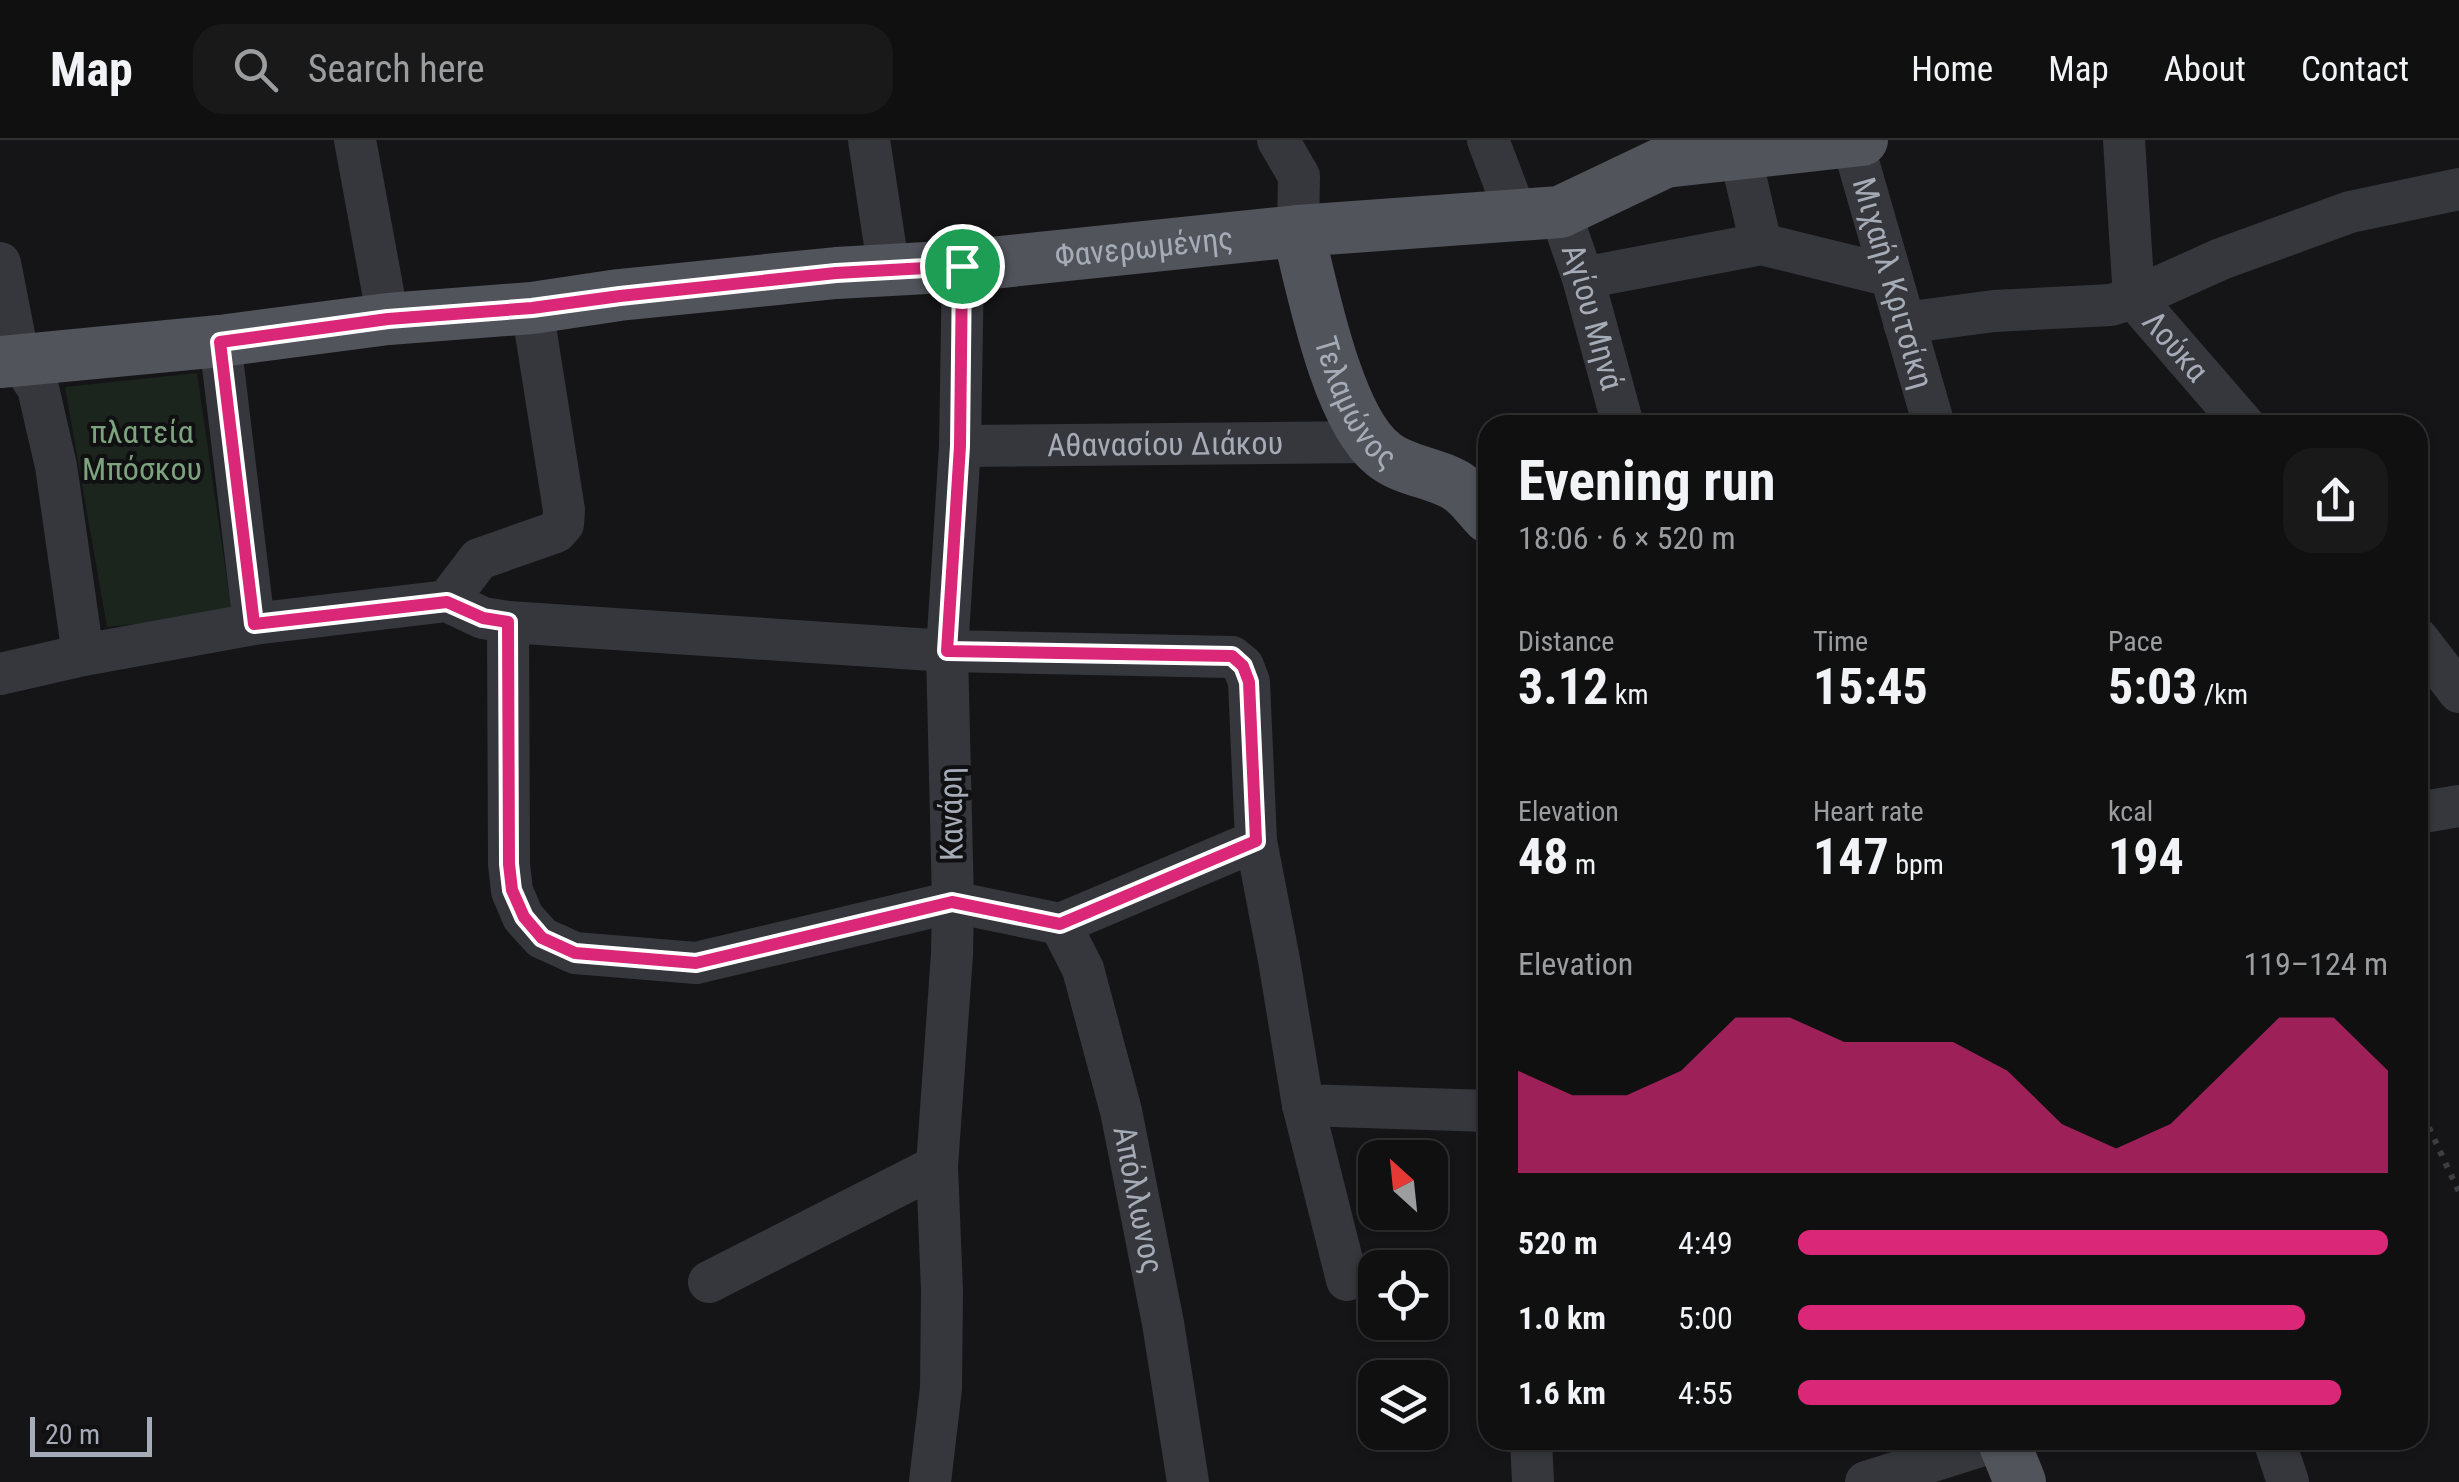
<!DOCTYPE html>
<meta charset="utf-8">
<style>
body{margin:0;font-family:"Roboto Condensed",sans-serif;background:#19191a;color:#f1f3f6;height:100vh;display:flex;flex-direction:column;font-size:38px;white-space:nowrap}
*{box-sizing:border-box;margin:0}
p{font-size:32px;color:#9c9d9f}
.icon{flex:none;width:55px;height:55px;fill:none;stroke:currentColor;stroke-width:2;stroke-linecap:round;stroke-linejoin:round}
.map{position:relative;flex:1;overflow:hidden}
.drawer{position:absolute;left:1478px;top:275px;width:950px;height:1035px;display:flex;flex-direction:column;background:#101011;border-radius:30px;box-shadow:0 2px 8px #0004,0 0 0 2px #303031}
.drawer>*{flex:none}
.needle{width:65px;rotate:333deg}
.tools{position:absolute;left:1358px;top:1000px;display:grid;gap:20px}
.tools a{display:grid;place-items:center;width:90px;height:90px;border-radius:20px;background:#101011;box-shadow:0 2px 8px #0004,0 0 0 2px #303031;font-size:50px}
.scale{position:absolute;left:30px;bottom:25px;width:122px;box-sizing:border-box;padding-left:10px;border:5px solid #a6acb7;border-top:0;font-size:28px;line-height:35px;white-space:nowrap;color:#a6acb7;-webkit-text-stroke:8px #101012;paint-order:stroke}
.pin{position:absolute;display:grid;place-items:center;width:85px;height:85px;color:#fff;margin:-42px;border:5px solid #fff;border-radius:50%;box-shadow:0 2px 10px #0007}
.round{display:grid;place-items:center;flex:none;width:105px;height:105px;border-radius:30px;background:#19191a}
.overview{display:flex;align-items:center;justify-content:space-between;height:170px;padding:0 40px}
h1{font-size:55px;font-weight:700;line-height:75px}
.figures{display:grid;grid-template-columns:repeat(3,1fr);gap:15px;height:170px;padding:10px 40px}
.figures div{display:grid;align-content:center}
.figures b{font-size:50px;font-weight:700}
.figures small{font-size:28px;font-weight:400}
.figures p{font-size:28px}
.chart{height:280px;padding:20px 40px}
.chart p{display:flex;justify-content:space-between}
.chart svg{width:100%;height:180px;margin-top:10px;fill:#db2777;opacity:.7}
ul{padding:0 40px;list-style:none;font-size:32px}
li{display:grid;grid-template-columns:160px 120px 1fr;align-items:center;height:75px}
li i{height:25px;border-radius:12px;background:#db2777}
header{display:flex;align-items:center;gap:60px;box-sizing:border-box;height:140px;padding:0 50px;background:#101011;border-bottom:2px solid #303031}
header strong{font-size:48px}
nav{display:flex;gap:55px;margin-inline-start:auto;font-size:35px}
.search{width:700px;height:90px;background:#19191a;display:flex;align-items:center;gap:25px;box-sizing:border-box;padding:0 35px;border-radius:30px;color:#9c9d9f;font-size:38px}
.map>svg:first-child{display:block}
</style>
<header>
<strong>Map</strong>
<div class="search"><svg class="icon" aria-label="search" viewBox="0 0 24 24"><circle cx="10" cy="10" r="6"/><path d="M15 15l6 6"/></svg>Search here</div>
<nav><a>Home</a><a>Map</a><a>About</a><a>Contact</a></nav>
</header>
<div class="map">
<svg width="2459" height="1342" viewBox="0 0 2459 1342">
<rect width="100%" height="100%" fill="#151517"/>
<polygon fill="#1c251d" points="197,233 232,474 107,487 65,247"/>
<g fill="none" stroke-linecap="round" stroke-linejoin="round">
<polyline stroke="#3b3e43" stroke-width="6" stroke-dasharray="5 8" stroke-linecap="butt" points="2418,964 2459,1052"/>
<g stroke="#35373c" stroke-width="42">
<polyline points="355,0 388,179"/>
<polyline points="869,0 889,131"/>
<polyline points="1278,0 1299,36 1298,91"/>
<polyline points="1488,0 1516,74"/>
<path id="s1" d="M2124,0L2134,158L2244,285"/>
<path id="s2" d="M1852,1L1934,285"/>
<polyline points="1740,14 1761,104"/>
<path id="s3" d="M1560,72L1583,138L1623,285"/>
<polyline points="0,123 19,220 38,248 56,326 83,515"/>
<polyline points="1583,138 1761,104 1891,136"/>
<polyline points="1904,183 1994,171 2111,165 2134,158 2221,119 2350,72 2459,49"/>
<polyline points="220,201 254,484"/>
<path id="s4" d="M960,306L1369,302"/>
<polyline points="447,461 479,419 556,392 563,384 564,370 532,168"/>
<polygon points="508,482 947,511 1232,517 1243,526 1249,542 1256,701 1060,784 953,762 696,823 575,813 542,798 523,777 512,751 509,724"/>
<polyline points="2418,499 2459,552"/>
<polyline points="0,534 83,515 254,484 447,461 483,478 508,482"/>
<polyline points="2418,673 2459,666"/>
<polyline points="1256,701 1279,820 1303,965 1488,971"/>
<path id="s5" d="M1060,784L1083,829L1121,971L1163,1183L1188,1342"/>
<polyline points="1303,965 1347,1140"/>
<polyline points="709,1142 937,1026"/>
<polyline points="1531,1300 1533,1342"/>
<polyline points="2274,1300 2288,1342"/>
<polyline points="930,1342 941,1248 942,1151 937,1026 952,814 953,762 947,511 960,306 963,126"/>
<polyline points="1866,1342 1999,1300"/>
</g>
<g stroke="#51545b" stroke-width="52">
<path id="s6" d="M1298,91C1312,148 1337,278 1383,314C1404,332 1441,333 1461,349C1471,356 1479,368 1488,377"/>
<path id="s7" d="M0,222L220,201L388,179L532,168L619,155L836,133L963,126L1298,91L1560,72L1665,22L1862,0"/>
<polyline points="2003,1300 2020,1342"/>
</g>
</g>
<g fill="none" stroke-linecap="round" stroke-linejoin="round">
<defs>
<polygon id="route" points="962,126 960,306 947,511 1232,516 1243,526 1249,542 1256,701 1060,784 952,762 696,823 575,813 542,798 524,777 512,750 509,724 508,482 483,478 447,462 254,484 220,202 388,179 532,168 620,156 836,133"/>
</defs>
<use href="#route" stroke="#fff" stroke-width="20"/>
<use href="#route" stroke="#db2777" stroke-width="12"/>
</g>
<g text-anchor="middle" stroke-width="8" stroke-linejoin="round" paint-order="stroke">
<g font-size="32" fill="#a6acb7" stroke="#101012">
<text dy="11" stroke="none"><textPath href="#s7" startOffset="1150">Φανερωμένης</textPath></text>
<text dy="11" stroke="none"><textPath href="#s2" startOffset="148">Μιχαήλ Κριτσίκη</textPath></text>
<text dy="11" stroke="none"><textPath href="#s3" startOffset="110">Αγίου Μηνά</textPath></text>
<text dy="11" stroke="none"><textPath href="#s1" startOffset="222">Λούκα</textPath></text>
<text dy="11" stroke="none"><textPath href="#s6" startOffset="182">Τελαμώνος</textPath></text>
<text dy="11" stroke="none"><textPath href="#s4" startOffset="205">Αθανασίου Διάκου</textPath></text>
<text transform="translate(951 674) rotate(-91)" y="11">Κανάρη</text>
<text dy="11" stroke="none"><textPath href="#s5" startOffset="288">Απόλλωνος</textPath></text>
</g>
<g font-size="32" fill="#7ca37d" stroke="#101012">
<text x="142" y="303">πλατεία<tspan x="142" dy="37">Μπόσκου</tspan></text>
</g>
</g>
</svg>
<div class="tools">
<a><svg class="needle" viewBox="-14 -14 28 28"><path d="M0-13l5 13h-10z" fill="#e53935"/><path d="M0 13l5-13h-10z" fill="#9c9d9f"/></svg></a>
<a><svg class="icon" aria-label="locate" viewBox="0 0 24 24"><circle cx="12" cy="12" r="6"/><path d="M12 2v4M12 18v4M2 12h4M18 12h4"/></svg></a>
<a><svg class="icon" aria-label="layers" viewBox="0 0 24 24"><path d="M12 4l9 5-9 5-9-5zM3 14l9 5 9-5"/></svg></a>
</div>
<div class="scale">20 m</div>
<div class="pin" style="left:962px;top:126px;background:#1e9e55"><svg class="icon" aria-label="arrive" viewBox="0 0 24 24"><path d="M6 21V4h12l-3 4 3 4H6"/></svg></div>
<section class="drawer">
<div class="overview"><div><h1>Evening run</h1><p>18:06 · 6 × 520 m</p></div><a class="round"><svg class="icon" aria-label="share" viewBox="0 0 24 24"><path d="M12 15V3M7 8l5-5 5 5M5 13v7h14v-7"/></svg></a></div>
<div class="figures">
<div><p>Distance</p><b>3.12<small> km</small></b></div>
<div><p>Time</p><b>15:45</b></div>
<div><p>Pace</p><b>5:03<small> /km</small></b></div>
</div>
<div class="figures">
<div><p>Elevation</p><b>48<small> m</small></b></div>
<div><p>Heart rate</p><b>147<small> bpm</small></b></div>
<div><p>kcal</p><b>194</b></div>
</div>
<div class="chart"><p><span>Elevation</span>119–124 m</p>
<svg viewBox="0 0 160 44" preserveAspectRatio="none"><path d="M0 44V19L10 25L20 25L30 19L40 6L50 6L60 12L70 12L80 12L90 19L100 32L110 38L120 32L130 19L140 6L150 6L160 19V44z"/></svg>
</div>
<ul>
<li><b>520 m</b>4:49<i style="width:100%"></i></li>
<li><b>1.0 km</b>5:00<i style="width:86%"></i></li>
<li><b>1.6 km</b>4:55<i style="width:92%"></i></li>
</ul>
</section>
</div>
